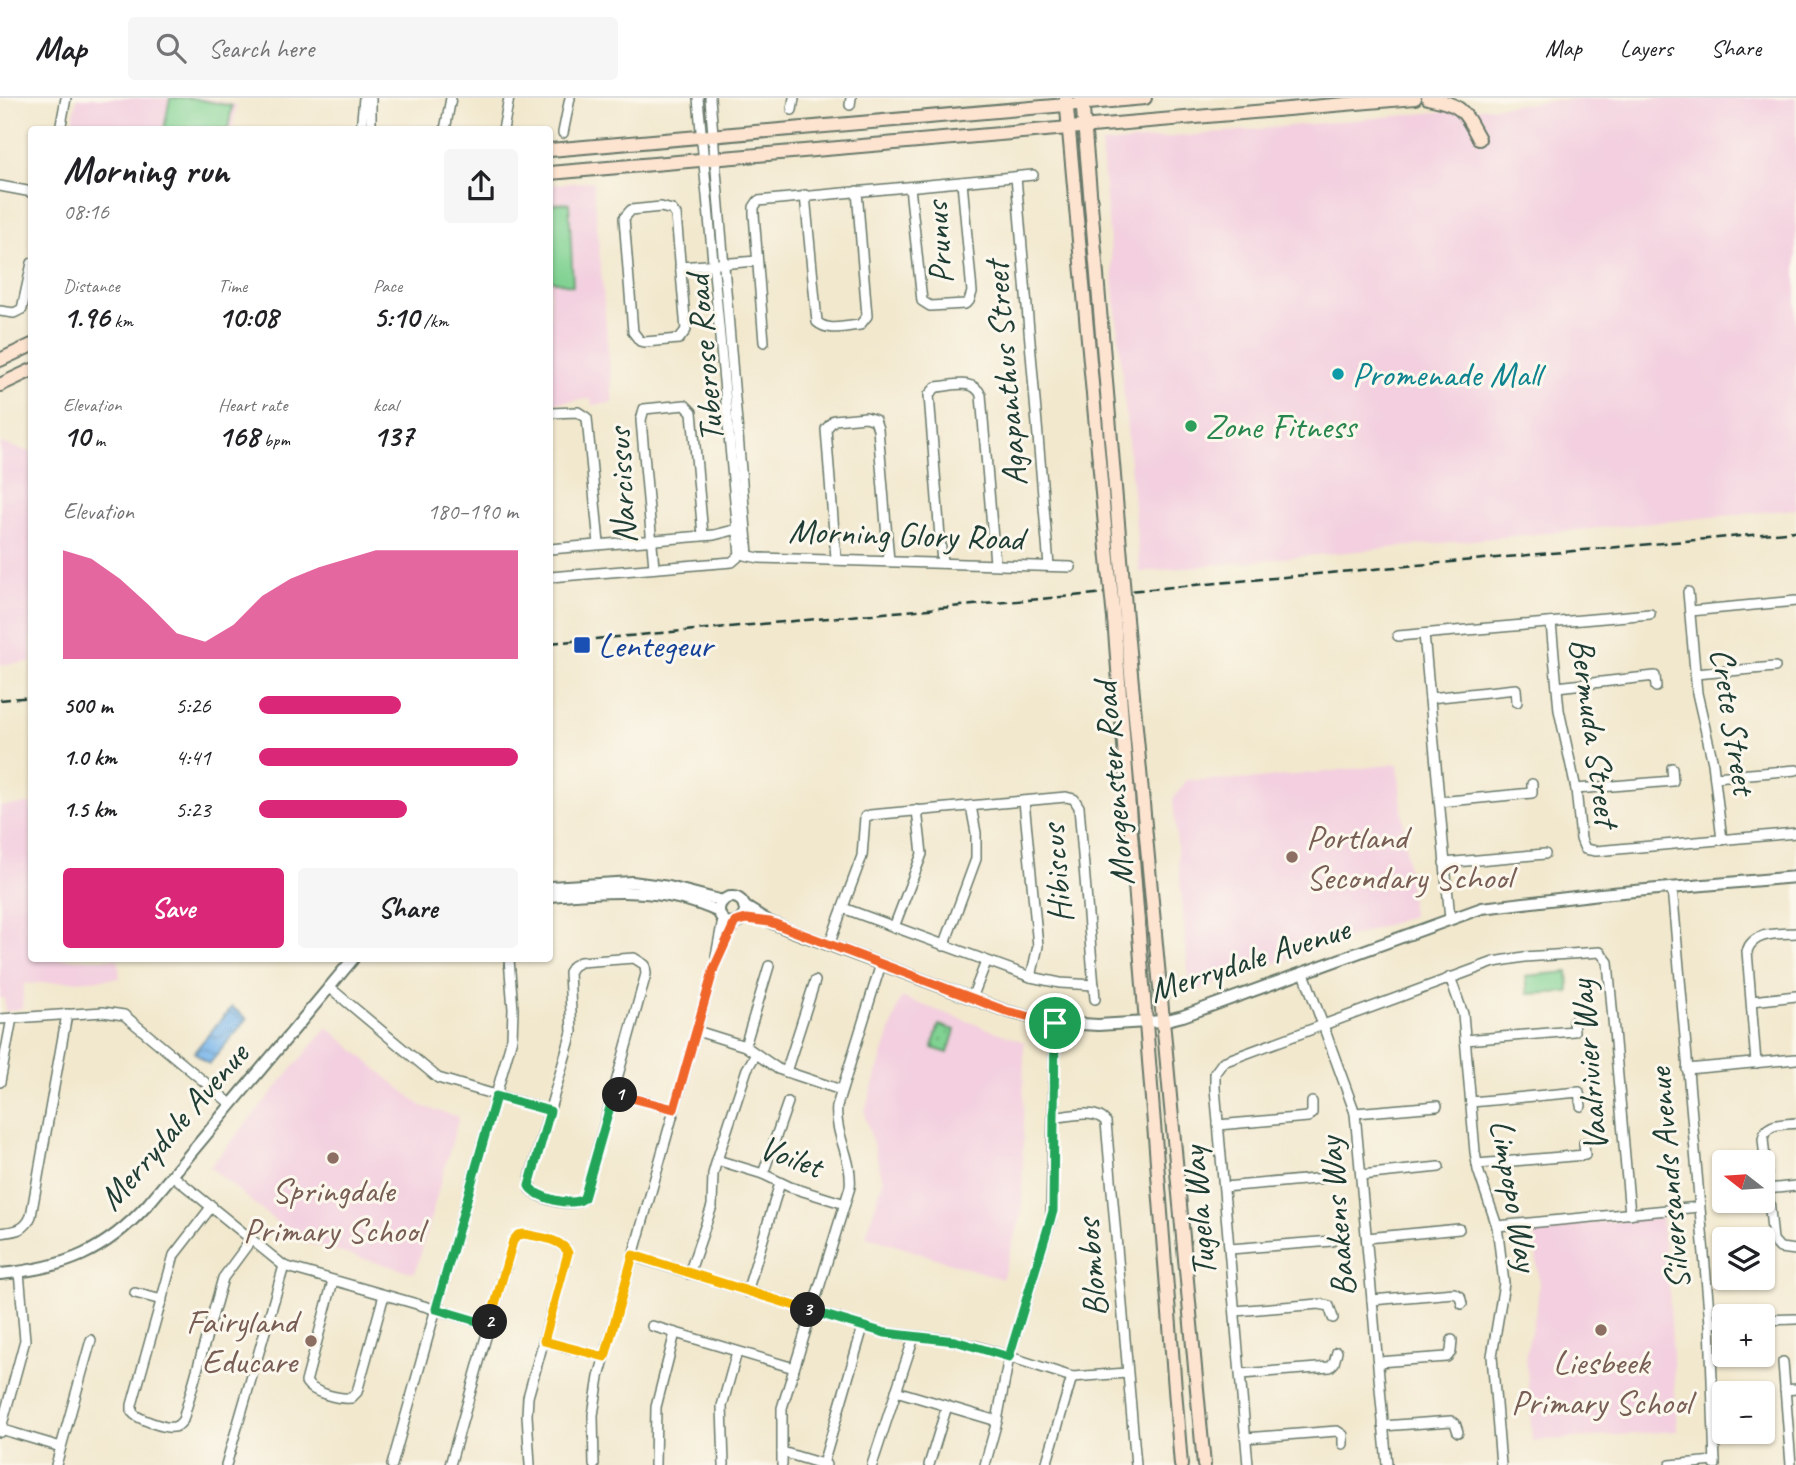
<!DOCTYPE html>
<meta charset="utf-8">
<style>
body{margin:0;font-family:Caveat,sans-serif;background:#f6f6f6;color:#202124;height:100vh;display:flex;flex-direction:column;font-size:26px;white-space:nowrap}
*{box-sizing:border-box;margin:0}
p{font-size:23px;color:#757577}
.icon{flex:none;width:38px;height:38px;fill:none;stroke:currentColor;stroke-width:2;stroke-linecap:round;stroke-linejoin:round}
.map{position:relative;flex:1;overflow:hidden}
.drawer{position:absolute;left:28px;top:28px;width:525px;height:836px;display:flex;flex-direction:column;background:#fff;border-radius:7px;box-shadow:0 2px 5px #0004}
.drawer>*{flex:none}
.needle{width:46px;rotate:287deg}
.tools{position:absolute;left:1712px;top:1052px;display:grid;gap:14px}
.tools a{display:grid;place-items:center;width:63px;height:63px;border-radius:7px;background:#fff;box-shadow:0 2px 5px #0004;font-size:35px}
.pin{position:absolute;display:grid;place-items:center;width:60px;height:60px;color:#fff;margin:-30px;border:4px solid #fff;border-radius:50%;box-shadow:0 2px 7px #0007}
.km{position:absolute;width:35px;height:35px;margin:-18px;border-radius:50%;background:#222;color:#fff;font-size:19px;line-height:35px;text-align:center}
.round{display:grid;place-items:center;flex:none;width:74px;height:74px;border-radius:7px;background:#f6f6f6}
.overview{display:flex;align-items:center;justify-content:space-between;height:119px;padding:0 35px}
h1{font-size:38px;font-weight:600;line-height:52px}
.metrics{display:grid;grid-template-columns:repeat(3,1fr);gap:10px;height:119px;padding:7px 35px}
.metrics div{display:grid;align-content:center}
.metrics b{font-size:30px;font-weight:600}
.metrics small{font-size:19px;font-weight:400}
.metrics p{font-size:19px}
.chart{height:196px;padding:14px 35px}
.chart p{display:flex;justify-content:space-between}
.chart svg{width:100%;height:126px;margin-top:7px;fill:#db2777;opacity:.7}
.cta{display:flex;gap:14px;margin-top:auto;padding:14px 35px}
.cta a{flex:1;height:80px;border-radius:7px;background:#db2777;color:#fff;font-size:28px;font-weight:600;line-height:80px;text-align:center}
.cta a+a{background:#f6f6f6;color:#202124}
ul{padding:0 35px;list-style:none;font-size:23px}
li{display:grid;grid-template-columns:112px 84px 1fr;align-items:center;height:52px}
li i{height:18px;border-radius:9px;background:#db2777}
header{display:flex;align-items:center;gap:42px;box-sizing:border-box;height:98px;padding:0 35px;background:#fff;border-bottom:2px solid #e0e0e0}
header strong{font-size:33px}
nav{display:flex;gap:38px;margin-inline-start:auto;font-size:24px}
.search{width:490px;height:63px;background:#f6f6f6;display:flex;align-items:center;gap:18px;box-sizing:border-box;padding:0 24px;border-radius:7px;color:#757577;font-size:26px}
.map>svg:first-child{display:block}
</style>
<header>
<strong>Map</strong>
<div class="search"><svg class="icon" aria-label="search" viewBox="0 0 24 24"><circle cx="10" cy="10" r="6"/><path d="M15 15l6 6"/></svg>Search here</div>
<nav><a>Map</a><a>Layers</a><a>Share</a></nav>
</header>
<div class="map">
<svg width="1796" height="1367" viewBox="0 0 1796 1367">
<defs>
<pattern id="green-dots" width="8" height="8" patternUnits="userSpaceOnUse" patternTransform="scale(1.75)"><rect width="8" height="8" fill="#80d292"/><path d="M2 2h.1M6 6h.1" fill="none" stroke="#68ac78" stroke-width="1.8" stroke-linecap="round"/></pattern>
<pattern id="water-waves" width="16" height="10" patternUnits="userSpaceOnUse" patternTransform="scale(1.75)"><rect width="16" height="10" fill="#79b6eb"/><path d="M0 5q4-4 8 0t8 0" fill="none" stroke="#6395bf"/></pattern>
</defs>
<rect width="100%" height="100%" fill="#fbf7ec"/>
<filter id="ink" filterUnits="userSpaceOnUse"><feTurbulence type="fractalNoise" baseFrequency=".0143" numOctaves="2"/><feDisplacementMap in="SourceGraphic" scale="14" xChannelSelector="R" yChannelSelector="G"/><feConvolveMatrix kernelMatrix="1 2 1 2 8 2 1 2 1" color-interpolation-filters="sRGB"/></filter>
<filter id="wash" filterUnits="userSpaceOnUse"><feTurbulence type="fractalNoise" baseFrequency=".00686" numOctaves="4" result="noise"/><feDisplacementMap in="SourceGraphic" scale="28" xChannelSelector="R" yChannelSelector="G"/><feGaussianBlur stdDeviation="1.57" result="paint"/><feColorMatrix in="noise" values="0 0 0 0 0 0 0 0 0 0 0 0 0 0 0 0 0 1.4 0 .05"/><feComposite in="paint" operator="in"/></filter>
<g filter="url(#wash)">
<rect width="100%" height="100%" fill="#f2e8ce"/>
<g fill="#f3cfdf">
<polygon points="77,0 205,0 237,7 232,31 71,32"/>
<polygon points="1584,0 1796,0 1796,411 1140,474 1101,46"/>
<polygon points="593,83 613,305 592,307 591,301 550,305 550,87"/>
<polygon points="0,345 32,354 31,564 0,567"/>
<polygon points="1398,666 1412,818 1190,895 1173,701 1187,682 1257,681"/>
<polygon points="31,706 32,861 118,861 120,880 24,886 22,910 5,914 4,900 0,900 0,708"/>
<polygon points="901,899 1024,944 1022,1115 1002,1181 866,1138 883,1082 866,1021 865,1012"/>
<polygon points="327,929 421,1008 459,1019 415,1175 299,1143 210,1069"/>
<polygon points="1661,1119 1669,1188 1677,1333 1532,1343 1526,1255 1537,1209 1539,1188 1534,1130"/>
</g>
<polygon fill="url(#green-dots)" stroke="#508863" stroke-width="2" points="939,927 955,932 948,955 932,950"/>
<g fill="#80d292" stroke="#508863" stroke-width="2">
<polygon points="170,0 191,0 232,8 228,31 164,31"/>
<polygon points="569,105 573,188 550,182 550,106"/>
<polygon points="1568,874 1569,894 1528,896 1526,878"/>
</g>
<polygon fill="url(#water-waves)" stroke="#4c7a90" stroke-width="2" points="232,909 247,921 209,966 194,954"/>
</g>
<g filter="url(#ink)">
<g fill="none" stroke-linecap="round" stroke-linejoin="round">
<defs>
<g id="minor">
<polyline points="371,0 371,32"/>
<polyline points="698,0 740,457"/>
<polyline points="710,0 748,457"/>
<polyline points="850,7 851,0"/>
<polyline points="792,12 794,0"/>
<polyline points="60,32 66,0"/>
<polyline points="361,32 364,0"/>
<polyline points="445,32 451,0"/>
<polyline points="503,32 509,0"/>
<polyline points="563,35 570,0"/>
<polyline points="1016,79 1049,468"/>
<polyline points="0,88 32,94"/>
<polyline points="910,89 922,203 930,208 965,206 969,203 972,194 962,84"/>
<path d="M805,97L817,224C828,234 846,228 860,227L867,218L857,93"/>
<polygon points="661,109 672,112 676,117 686,232 679,241 645,244 640,243 633,234 624,120 631,112"/>
<polyline points="680,169 757,163"/>
<polyline points="0,213 14,215 22,211 32,165"/>
<polyline points="764,244 754,116 754,109 758,103 1033,77"/>
<polyline points="550,315 578,314 587,320 599,446"/>
<polyline points="550,451 714,437 742,430"/>
<polyline points="745,457 759,460 1071,469"/>
<polyline points="836,460 826,331 834,322 866,319 875,322 878,331 889,463"/>
<path d="M942,465L929,297L936,289C952,288 974,280 981,297L995,465"/>
<polyline points="654,469 641,322 644,311 685,307 692,314 703,437"/>
<polyline points="550,479 732,464 740,457"/>
<polyline points="1688,494 1697,595 1713,665 1722,742"/>
<polyline points="1690,513 1796,503"/>
<polyline points="1551,525 1559,612 1576,691 1581,741 1585,751 1596,753 1796,735"/>
<polyline points="1424,536 1450,821"/>
<polyline points="1398,538 1650,516"/>
<polyline points="1695,576 1775,569"/>
<polyline points="1557,589 1655,578 1656,589"/>
<polyline points="1430,600 1516,591 1517,604"/>
<polyline points="1715,679 1796,672"/>
<polyline points="1576,691 1673,683 1672,670"/>
<polyline points="1024,703 1038,848 1031,879"/>
<polyline points="1439,704 1532,695 1532,686"/>
<polyline points="1444,765 1545,756"/>
<polyline points="1672,789 1710,1225 1715,1367"/>
<polyline points="843,810 1031,879 1060,885 1094,887"/>
<polyline points="894,829 922,756 917,712"/>
<polyline points="829,847 862,758 865,719 870,717 1066,699 1074,701 1079,709 1095,901"/>
<polyline points="944,848 976,761 976,735 971,708"/>
<polyline points="716,858 723,821"/>
<path d="M634,860L645,867L646,876L584,1100C573,1111 540,1101 530,1091V1081L572,934L569,874L573,868L580,864Z"/>
<polyline points="1304,875 1355,1015 1387,1367"/>
<polyline points="1450,879 1463,916 1475,1054 1478,1072 1497,1128 1504,1185 1492,1258 1501,1367"/>
<polyline points="329,889 438,980 550,1013"/>
<polyline points="972,900 986,864"/>
<polyline points="1752,903 1796,898"/>
<polyline points="0,921 103,914 124,917 231,1006"/>
<polyline points="697,933 745,948 778,971 841,992"/>
<polyline points="1465,942 1574,933 1573,923"/>
<polyline points="745,948 769,868"/>
<path d="M1756,965L1747,853C1753,833 1779,836 1796,835"/>
<polyline points="1687,971 1796,961"/>
<polyline points="786,974 815,883"/>
<polyline points="0,984 12,920"/>
<polyline points="614,995 674,1011"/>
<polyline points="1471,1004 1579,994 1581,1008"/>
<polyline points="1355,1015 1437,1008"/>
<path d="M1053,1020C1068,1018 1096,1010 1106,1024L1136,1367"/>
<path d="M1796,1025C1782,1027 1766,1024 1763,1041L1773,1142L1780,1150L1796,1152"/>
<polyline points="1218,1027 1308,1019 1312,1015 1312,1004"/>
<polyline points="717,1062 763,1076 790,1089 845,1106"/>
<polyline points="1477,1066 1585,1057 1584,1045"/>
<polyline points="763,1076 788,1004"/>
<polyline points="172,1077 284,1168 490,1227"/>
<polyline points="1361,1077 1439,1069"/>
<polyline points="1224,1089 1326,1080"/>
<polyline points="1767,1091 1796,1088"/>
<path d="M212,1108L174,1157L132,1307V1314C137,1321 166,1331 174,1329C179,1328 180,1325 183,1322L223,1180L251,1142"/>
<polyline points="1497,1128 1699,1109"/>
<path d="M0,1135C15,1133 25,1133 31,1118L67,916"/>
<polyline points="1367,1140 1459,1131"/>
<polyline points="1230,1151 1332,1143"/>
<polyline points="633,1158 885,1235 944,1241 976,1248 1072,1279 1127,1275"/>
<polyline points="689,1176 712,1108 713,1076 717,1062 747,971 756,956"/>
<path d="M333,1183L306,1284C313,1295 338,1301 351,1300L357,1294L384,1197"/>
<polyline points="747,1194 780,1085"/>
<polyline points="135,1195 162,1202"/>
<polyline points="1372,1202 1454,1195 1460,1198 1462,1206"/>
<polyline points="1235,1213 1319,1206 1329,1208 1333,1220"/>
<polyline points="1762,1222 1796,1221"/>
<polyline points="1710,1225 1724,1224"/>
<polyline points="652,1228 794,1270"/>
<polyline points="544,1243 605,1259"/>
<polyline points="1378,1264 1447,1259 1451,1254 1452,1242"/>
<polyline points="1783,1264 1791,1367"/>
<polyline points="1241,1276 1330,1269 1334,1265 1337,1254"/>
<polyline points="1785,1292 1796,1291"/>
<polyline points="896,1293 997,1323"/>
<polyline points="1383,1328 1451,1323 1455,1325 1458,1334"/>
<polyline points="0,1331 61,1349"/>
<polyline points="0,1334 25,1242 19,1174"/>
<polyline points="1246,1340 1337,1333 1343,1337 1343,1346"/>
<polyline points="782,1354 826,1367"/>
<polyline points="823,1366 863,1229"/>
<polyline points="56,1367 91,1242"/>
<polyline points="226,1367 284,1168"/>
<polyline points="392,1367 512,940 513,911 509,861"/>
<path d="M450,1367L513,1143L518,1137L524,1136C538,1139 562,1141 568,1155L528,1299L527,1317L530,1367"/>
<polyline points="594,1367 593,1317 599,1279 714,870 735,824"/>
<polyline points="655,1367 656,1309 675,1235"/>
<polyline points="724,1367 722,1308 737,1254"/>
<path d="M782,1367V1310L850,1089C853,1061 834,1036 837,1008L881,866"/>
<polyline points="872,1367 914,1239"/>
<polyline points="929,1367 947,1308"/>
<polyline points="985,1367 997,1323 1009,1259 1051,1121 1055,925"/>
<polyline points="1046,1367 1072,1279"/>
<polyline points="1248,1367 1215,990 1215,975 1223,964 1494,864 1524,859 1600,854 1608,864 1630,1116"/>
<polyline points="1670,1367 1715,1363"/>
</g>
<g id="tertiary">
<polyline points="550,789 632,784 669,789 723,803"/>
<path d="M550,798C608,793 665,788 719,814"/>
<circle cx="732" cy="812" r="13"/>
<polyline points="744,808 770,824 789,832 1006,913 1048,924 1098,927 1163,923 1183,918 1482,810 1600,796 1796,779"/>
<path d="M0,1176C65,1170 105,1154 149,1105L353,861"/>
</g>
<g id="secondary">
<polyline points="1066,0 1109,472"/>
<polyline points="1082,0 1122,472"/>
<path d="M1428,0C1462,7 1463,11 1479,41"/>
<polyline points="550,52 1145,0"/>
<polyline points="550,75 1415,0"/>
<polyline points="0,262 32,247"/>
<polyline points="0,287 32,272"/>
<polyline points="1114,521 1181,1367"/>
<polyline points="1126,521 1204,1367"/>
</g>
</defs>
<use href="#minor" stroke="#69796a" stroke-width="12"/>
<use href="#tertiary" stroke="#69796a" stroke-width="14"/>
<use href="#secondary" stroke="#69796a" stroke-width="16"/>
<use href="#minor" stroke="#fff" stroke-width="9"/>
<use href="#tertiary" stroke="#fff" stroke-width="10"/>
<use href="#secondary" stroke="#fde4d1" stroke-width="12"/>
<g stroke="#1f3d34" stroke-width="2.5" stroke-dasharray="10 5" stroke-linecap="butt">
<polyline points="550,545 1796,433"/>
<polyline points="0,602 32,599"/>
</g>
<defs>
<g id="secondary-bridge">
<polyline points="1109,472 1114,521"/>
<polyline points="1122,472 1126,521"/>
</g>
</defs>
<use href="#secondary-bridge" stroke="#69796a" stroke-width="16" stroke-linecap="butt"/>
<use href="#secondary-bridge" stroke="#fde4d1" stroke-width="12"/>
</g>
</g>
<g fill="none" stroke-linecap="round" stroke-linejoin="round" filter="url(#ink)">
<defs>
<polyline id="split-1" points="620,997 674,1011 714,870 735,824 746,821 770,824 1006,913 1055,925"/>
<path id="split-2" d="M490,1224V1227L436,1211L496,998L550,1013L529,1088C535,1100 574,1110 584,1100L614,995L620,997"/>
<path id="split-3" d="M490,1224L513,1143L518,1137L524,1136C538,1139 563,1141 568,1155L544,1243L605,1259L633,1157L808,1212"/>
<polyline id="split-4" points="808,1212 885,1235 955,1243 1009,1259 1053,1113 1055,925"/>
</defs>
<use href="#split-1" stroke="#fff" stroke-width="14"/>
<use href="#split-2" stroke="#fff" stroke-width="14"/>
<use href="#split-3" stroke="#fff" stroke-width="14"/>
<use href="#split-4" stroke="#fff" stroke-width="14"/>
<use href="#split-1" stroke="#f0652b" stroke-width="9"/>
<use href="#split-2" stroke="#22a559" stroke-width="9"/>
<use href="#split-3" stroke="#f5b400" stroke-width="9"/>
<use href="#split-4" stroke="#22a559" stroke-width="9"/>
</g>
<circle fill="#0f9aa8" stroke="#fbf7ec" stroke-width="2.5" cx="1338" cy="276" r="7"/>
<circle fill="#2e9e5b" stroke="#fbf7ec" stroke-width="2.5" cx="1191" cy="328" r="7"/>
<rect fill="#1a4fb4" stroke="#fbf7ec" stroke-width="2.5" x="573" y="538" width="18" height="18" rx="3.5"/>
<g fill="#8d6e63" stroke="#fbf7ec" stroke-width="2.5">
<circle cx="1292" cy="759" r="7"/>
<circle cx="333" cy="1060" r="7"/>
<circle cx="1601" cy="1232" r="7"/>
<circle cx="311" cy="1243" r="7"/>
</g>
<g text-anchor="middle" stroke-width="6" stroke-linejoin="round" paint-order="stroke">
<g font-size="35" fill="#1f3d34" stroke="#fbf7ec">
<text transform="translate(938 145) rotate(-94)" y="12">Prunus</text>
<text transform="translate(704 261) rotate(-95)" y="12">Tuberose Road</text>
<text transform="translate(1005 276) rotate(-95)" y="12">Agapanthus Street</text>
<text transform="translate(621 388) rotate(-93)" y="12">Narcissus</text>
<text transform="translate(906 436) rotate(2)" y="12">Morning Glory Road</text>
<text transform="translate(1734 623) rotate(81)" y="12">Crete Street</text>
<text transform="translate(1595 634) rotate(82)" y="12">Bermuda Street</text>
<text transform="translate(1113 686) rotate(-95)" y="12">Morgenster Road</text>
<text transform="translate(1056 776) rotate(-95)" y="12">Hibiscus</text>
<text transform="translate(1249 861) rotate(-18)" y="12">Merrydale Avenue</text>
<text transform="translate(1588 968) rotate(-95)" y="12">Vaalrivier Way</text>
<text transform="translate(173 1028) rotate(-49)" y="12">Merrydale Avenue</text>
<text transform="translate(791 1058) rotate(20)" y="12">Voilet</text>
<text transform="translate(1668 1081) rotate(-95)" y="12">Silversands Avenue</text>
<text transform="translate(1515 1097) rotate(80)" y="12">Limpopo Way</text>
<text transform="translate(1198 1114) rotate(-95)" y="12">Tugela Way</text>
<text transform="translate(1336 1119) rotate(-95)" y="12">Baakens Way</text>
<text transform="translate(1091 1170) rotate(-95)" y="12">Blombos</text>
</g>
<g font-size="35" fill="#0d838f" stroke="#fbf7ec" text-anchor="start">
<text x="1352" y="288">Promenade Mall</text>
</g>
<g font-size="35" fill="#27864d" stroke="#fbf7ec" text-anchor="start">
<text x="1205" y="340">Zone Fitness</text>
</g>
<g font-size="35" fill="#164399" stroke="#fbf7ec" text-anchor="start">
<text x="598" y="559">Lentegeur</text>
</g>
<g font-size="35" fill="#785e54" stroke="#fbf7ec">
<text x="1306" y="751" text-anchor="start">Portland<tspan x="1306" dy="40">Secondary School</tspan></text>
<text x="333" y="1104">Springdale<tspan x="333" dy="40">Primary School</tspan></text>
<text x="297" y="1235" text-anchor="end">Fairyland<tspan x="297" dy="40">Educare</tspan></text>
<text x="1601" y="1276">Liesbeek<tspan x="1601" dy="40">Primary School</tspan></text>
</g>
</g>
</svg>
<div class="tools">
<a><svg class="needle" viewBox="-14 -14 28 28"><path d="M0-13l5 13h-10z" fill="#e53935"/><path d="M0 13l5-13h-10z" fill="#757577"/></svg></a>
<a><svg class="icon" aria-label="layers" viewBox="0 0 24 24"><path d="M12 4l9 5-9 5-9-5zM3 14l9 5 9-5"/></svg></a>
<a>+</a>
<a>−</a>
</div>
<div class="pin" style="left:1055px;top:925px;background:#1e9e55"><svg class="icon" aria-label="arrive" viewBox="0 0 24 24"><path d="M6 21V4h12l-3 4 3 4H6"/></svg></div>
<b class="km" style="left:620px;top:997px">1</b>
<b class="km" style="left:490px;top:1224px">2</b>
<b class="km" style="left:808px;top:1212px">3</b>
<section class="drawer">
<div class="overview"><div><h1>Morning run</h1><p>08:16</p></div><a class="round"><svg class="icon" aria-label="share" viewBox="0 0 24 24"><path d="M12 15V3M7 8l5-5 5 5M5 13v7h14v-7"/></svg></a></div>
<div class="metrics">
<div><p>Distance</p><b>1.96<small> km</small></b></div>
<div><p>Time</p><b>10:08</b></div>
<div><p>Pace</p><b>5:10<small> /km</small></b></div>
</div>
<div class="metrics">
<div><p>Elevation</p><b>10<small> m</small></b></div>
<div><p>Heart rate</p><b>168<small> bpm</small></b></div>
<div><p>kcal</p><b>137</b></div>
</div>
<div class="chart"><p><span>Elevation</span>180–190 m</p>
<svg viewBox="0 0 160 44" preserveAspectRatio="none"><path d="M0 44V6L10 9L20 16L30 25L40 35L50 38L60 32L70 22L80 16L90 12L100 9L110 6L120 6L130 6L140 6L150 6L160 6V44z"/></svg>
</div>
<ul>
<li><b>500 m</b>5:26<i style="width:55%"></i></li>
<li><b>1.0 km</b>4:41<i style="width:100%"></i></li>
<li><b>1.5 km</b>5:23<i style="width:57%"></i></li>
</ul>
<div class="cta"><a>Save</a><a>Share</a></div>
</section>
</div>
